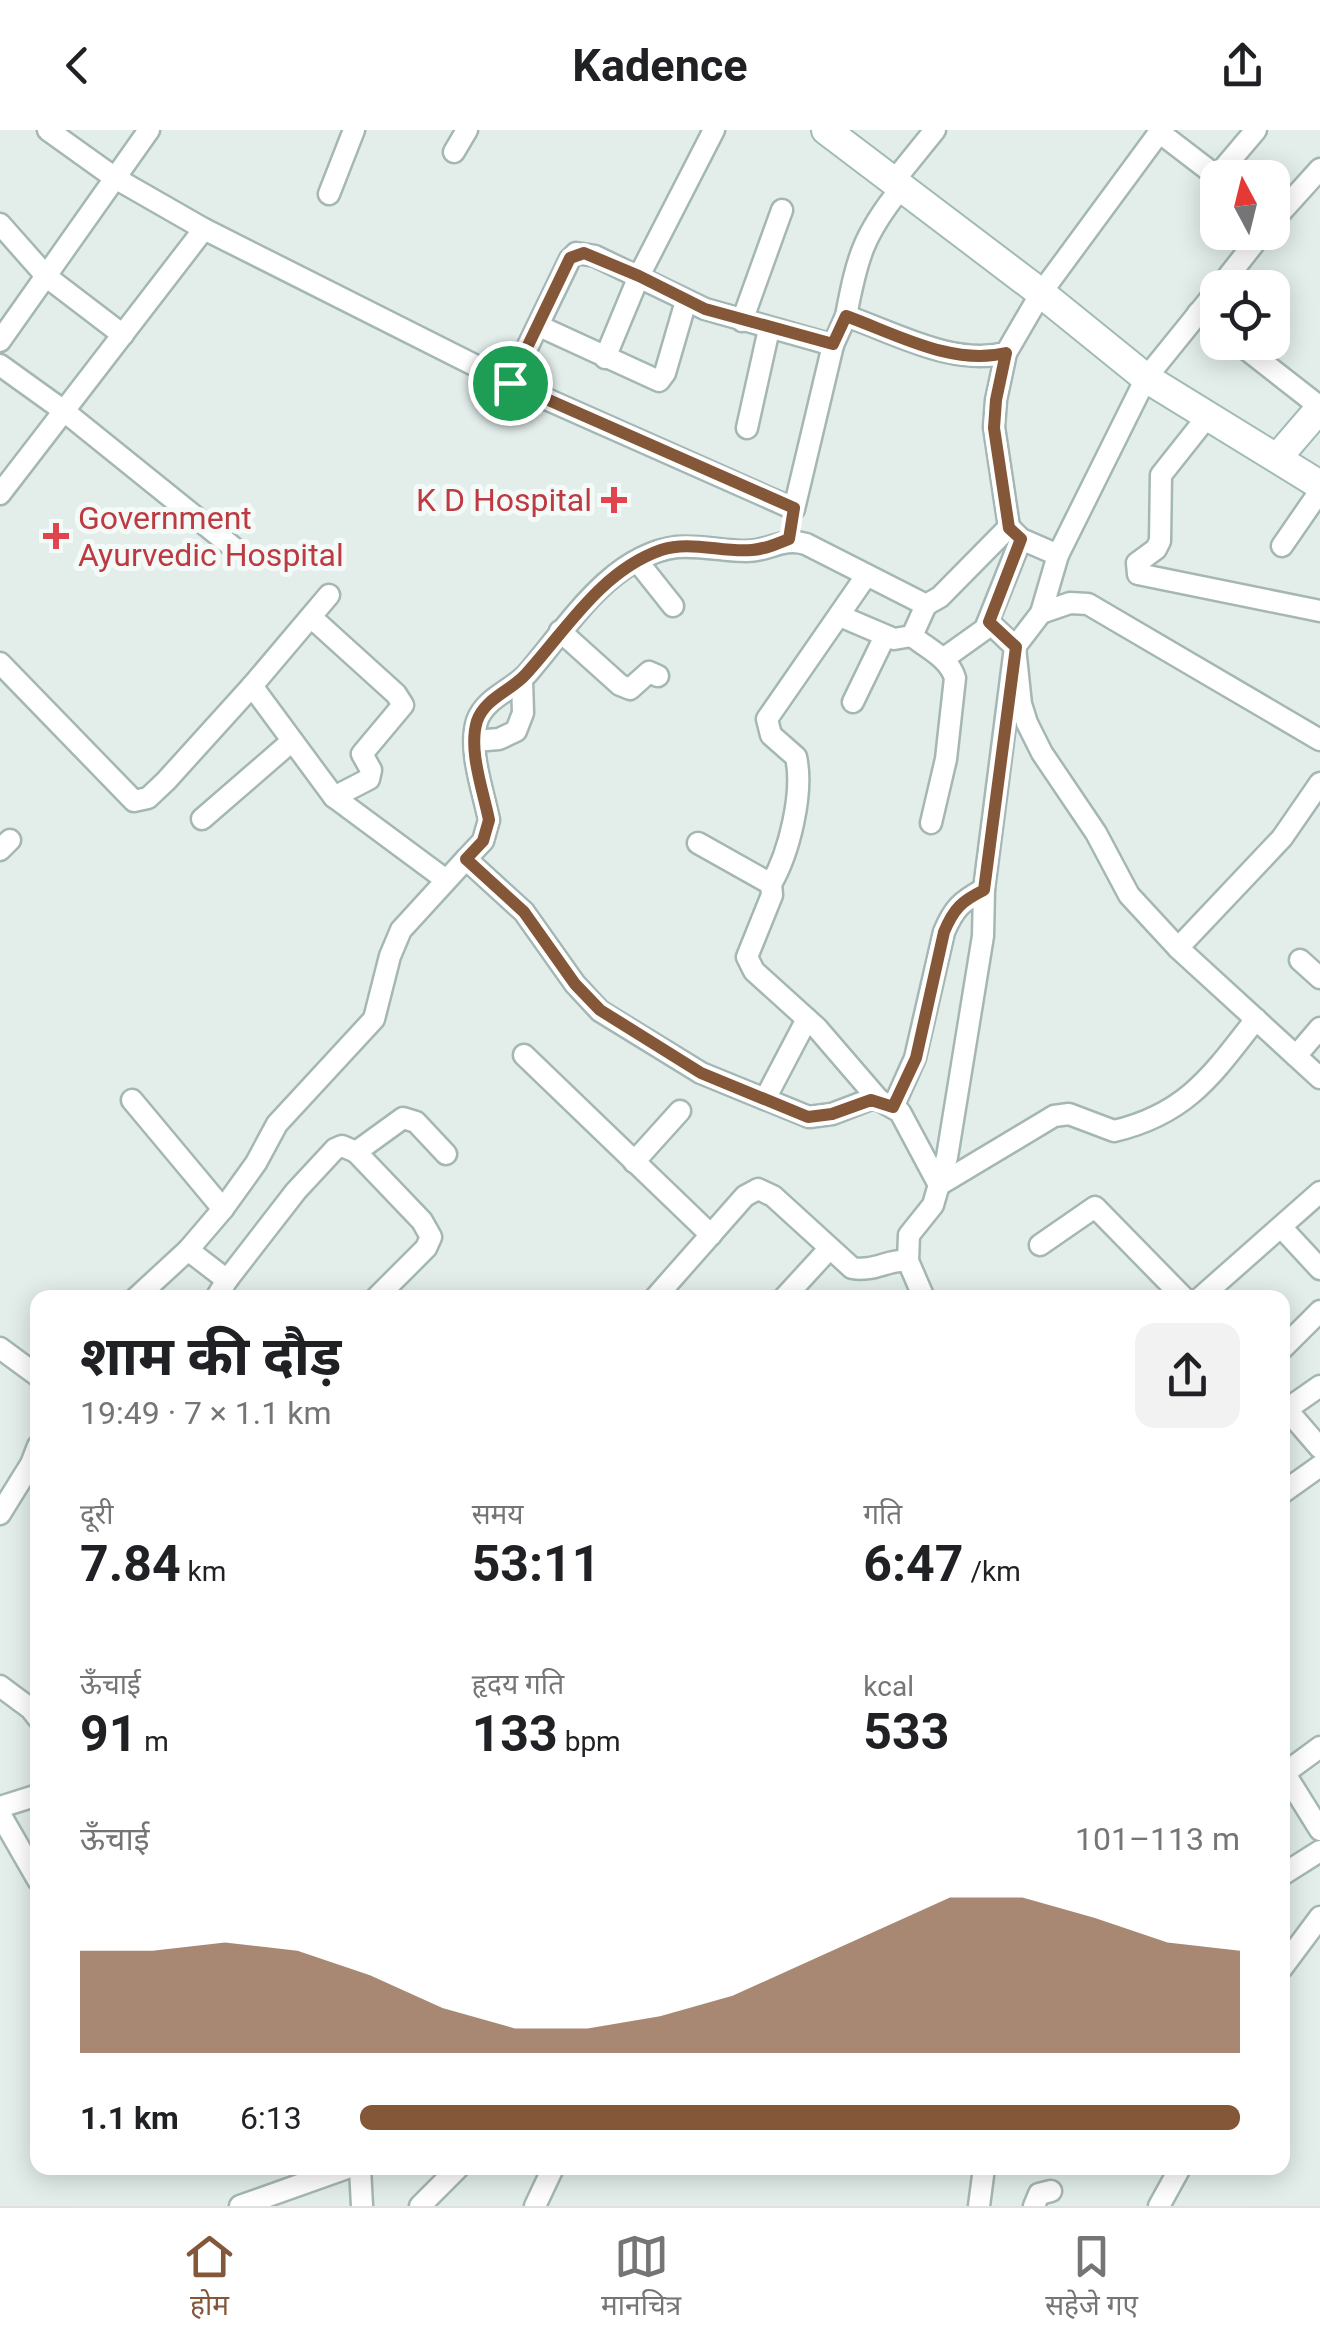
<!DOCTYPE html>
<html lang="hi">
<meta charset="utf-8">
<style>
body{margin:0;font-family:Roboto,"Noto Sans Devanagari",sans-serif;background:#f2f2f2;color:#202124;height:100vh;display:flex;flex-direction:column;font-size:38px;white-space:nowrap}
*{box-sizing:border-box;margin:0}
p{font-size:32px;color:#757577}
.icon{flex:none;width:55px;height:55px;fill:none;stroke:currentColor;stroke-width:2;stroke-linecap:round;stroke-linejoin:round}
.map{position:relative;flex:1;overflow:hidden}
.panel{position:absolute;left:30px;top:1160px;width:1260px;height:885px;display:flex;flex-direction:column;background:#fff;border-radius:20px;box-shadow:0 5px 25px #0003}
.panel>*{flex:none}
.needle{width:65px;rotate:353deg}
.controls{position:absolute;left:1200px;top:30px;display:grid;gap:20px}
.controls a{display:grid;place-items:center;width:90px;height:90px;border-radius:20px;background:#fff;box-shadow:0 5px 25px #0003;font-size:50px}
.pin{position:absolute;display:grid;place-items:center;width:85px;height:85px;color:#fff;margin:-42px;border:5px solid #fff;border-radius:50%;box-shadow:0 2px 10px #0007}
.round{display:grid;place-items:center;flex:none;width:105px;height:105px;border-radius:20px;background:#f2f2f2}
.summary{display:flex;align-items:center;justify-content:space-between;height:170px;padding:0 50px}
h1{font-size:55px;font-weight:700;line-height:75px}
.metrics{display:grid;grid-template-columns:repeat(3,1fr);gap:15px;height:170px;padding:10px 50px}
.metrics div{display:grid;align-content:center}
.metrics b{font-size:50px;font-weight:700}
.metrics small{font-size:28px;font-weight:400}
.metrics p{font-size:28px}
.chart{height:280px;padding:20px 50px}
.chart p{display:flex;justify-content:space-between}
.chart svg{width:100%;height:180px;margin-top:10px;fill:#845738;opacity:.7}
ul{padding:0 50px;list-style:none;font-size:32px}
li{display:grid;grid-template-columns:160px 120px 1fr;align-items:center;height:75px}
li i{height:25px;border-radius:12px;background:#845738}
header{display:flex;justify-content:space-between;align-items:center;height:130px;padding:0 50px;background:#fff;font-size:45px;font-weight:700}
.menu{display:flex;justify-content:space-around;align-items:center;height:140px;border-top:2px solid #e0e0e0;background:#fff;font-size:28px;color:#757577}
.menu a{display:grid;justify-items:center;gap:5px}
.menu .current{color:#845738}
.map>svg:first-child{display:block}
</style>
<header><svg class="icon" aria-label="back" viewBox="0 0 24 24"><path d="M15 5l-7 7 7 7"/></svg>Kadence<svg class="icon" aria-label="share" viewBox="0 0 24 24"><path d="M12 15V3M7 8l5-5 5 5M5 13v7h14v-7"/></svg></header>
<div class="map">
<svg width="1320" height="2076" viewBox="0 0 1320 2076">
<rect width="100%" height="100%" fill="#e3eeeb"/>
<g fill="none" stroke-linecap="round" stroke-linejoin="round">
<defs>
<g id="street">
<path d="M48,0L115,48L204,99L510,253L794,379L833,215L846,186C896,203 952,236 1006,223L1041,163L1161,0"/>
<polyline points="1159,2 1219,48"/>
<polyline points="454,22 467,0"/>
<polyline points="1217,46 1256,0"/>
<polyline points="893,52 935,0"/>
<polyline points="329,64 354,0"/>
<polyline points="1272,92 1320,39"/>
<polyline points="0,94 47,147 123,205"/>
<polyline points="1219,158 1263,102"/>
<polyline points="1198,183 1218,198"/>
<path d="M846,186C857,128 863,105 901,58"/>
<polyline points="742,191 782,80"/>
<polyline points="539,196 659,251 665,243 686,171"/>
<polyline points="0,211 149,0"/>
<polyline points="1237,212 1320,277"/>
<polyline points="1006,223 996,270 994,297 1009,397"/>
<polyline points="605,228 639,146 714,0"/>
<polyline points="0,235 64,281 234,418"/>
<polyline points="510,253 570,129 576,123 595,126 705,179 833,215"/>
<polyline points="1207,287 1161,345 1160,411 1156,419 1137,433 1138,444 1320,481"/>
<polyline points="747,298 769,199"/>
<polyline points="0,364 204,99"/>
<polyline points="1282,416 1320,361"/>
<polyline points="638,432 673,476"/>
<path d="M926,475L912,506C928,519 949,528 955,548L946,629L931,693"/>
<polyline points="1041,483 1070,473 1088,474 1320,610"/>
<polyline points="840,486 894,509 912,506"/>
<polyline points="311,487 396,564 403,575 362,624 371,640 369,649 334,667"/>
<polyline points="989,492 1015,517 1021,574 1027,593 1042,623 1096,703 1129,765 1178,818 1320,948"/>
<polyline points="560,501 620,555 630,559 649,542 658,546"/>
<polyline points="943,529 985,499 1021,409"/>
<polyline points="0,533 134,671 148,668 166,651 252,556 334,667 446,750"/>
<polyline points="252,556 329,465"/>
<polyline points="853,572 885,506"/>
<polyline points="475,611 499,609 516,601 523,583 522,549"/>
<polyline points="202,689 292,611"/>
<polyline points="698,713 771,754 772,765 747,827 754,841 817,898 879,970"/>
<polyline points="0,720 10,710"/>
<path d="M466,729L483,711L489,690C483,660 468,620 477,591C485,568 511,561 527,544C567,498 610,425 677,417C700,415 724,421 746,421C771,421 781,407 806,414L926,475L940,467L1009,397L1021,409L1058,425"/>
<path d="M771,754C789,723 804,663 796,627L771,605L767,589L866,446"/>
<polyline points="1178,818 1282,708 1320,653"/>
<polyline points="1300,830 1320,848"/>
<polyline points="524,925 711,1105"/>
<polyline points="1296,926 1320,898"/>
<polyline points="765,969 807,889"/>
<polyline points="132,970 223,1079"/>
<path d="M893,977L915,928L944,802C954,778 962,771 984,759"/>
<polyline points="356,1022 422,1091 431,1107 426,1118 376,1168"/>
<polyline points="634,1032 680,981"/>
<polyline points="1282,1098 1320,1139"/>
<polyline points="1040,1115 1095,1077 1184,1168"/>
<polyline points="188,1120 227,1150 296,1061 335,1019 342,1016 356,1022 403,988 416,992 446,1024"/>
<polyline points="908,1131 909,1105 933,1075 947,1027 983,806 984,759 1015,517 1041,483 1058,425 1146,248 1218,159"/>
<path d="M136,1168L188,1120L223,1079L256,1033L277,994L374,889L390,826L401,800L466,729L524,782L575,854L600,881L701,943L809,987L832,984L871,969L879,970L900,982L939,1055L1054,986L1069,984L1114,1001C1187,984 1213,944 1256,889"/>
<polyline points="216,1168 227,1150"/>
<path d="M655,1168L745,1066L758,1059L773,1066L852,1138C875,1142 888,1129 908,1131L924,1168"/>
<polyline points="784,1168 829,1119"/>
<polyline points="1200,1168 1320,1062"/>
<polyline points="0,1218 38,1246"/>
<polyline points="1282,1219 1320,1181"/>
<polyline points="1282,1274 1320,1318"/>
<polyline points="1287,1279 1320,1256"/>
<polyline points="1282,1363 1320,1336"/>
<polyline points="0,1384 31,1334 38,1316"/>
<polyline points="0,1556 31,1579 38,1588"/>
<polyline points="1282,1639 1320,1700"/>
<polyline points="1286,1642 1320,1617"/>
<polyline points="0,1677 38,1665"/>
<polyline points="0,1684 38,1750"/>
<polyline points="1282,1745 1320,1721"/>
<polyline points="1282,1838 1320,1787"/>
<polyline points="360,2038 362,2076"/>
<polyline points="240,2076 347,2038"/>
<polyline points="420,2076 458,2038"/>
<polyline points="535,2076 553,2038"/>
<polyline points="979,2076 984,2038"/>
<polyline points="1034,2076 1039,2064 1051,2061"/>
<polyline points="1159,2076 1180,2038"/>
</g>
<g id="secondary">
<polyline points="826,0 1041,163 1146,248 1320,355"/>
<polyline points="1278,327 1320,278"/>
</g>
</defs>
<use href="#street" stroke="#a5b7b4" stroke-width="25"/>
<use href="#secondary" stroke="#a0bbb7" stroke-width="32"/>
<use href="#street" stroke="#fff" stroke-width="20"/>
<use href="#secondary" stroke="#fff" stroke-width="28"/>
</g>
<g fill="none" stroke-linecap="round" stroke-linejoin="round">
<defs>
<path id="route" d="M584,123L639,146L705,179L833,214L846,186C896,204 952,236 1006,223L996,270L994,298L1009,398L1021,409L989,492L1016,517L984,760C962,771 954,778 944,802L916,928L893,977L871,970L832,984L808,987L701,943L600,880L575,854L524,782L466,729L483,711L489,690C483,660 468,620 477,591C485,568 511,561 526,544C566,500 601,441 661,420C690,410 723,423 752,420C765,419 777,414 789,409L794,378L510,253L570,128Z"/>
</defs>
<use href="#route" stroke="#fff" stroke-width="20"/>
<use href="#route" stroke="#845738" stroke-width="12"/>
</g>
<g fill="#e0444e" stroke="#f4faf8" stroke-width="4">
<path d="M609 355h10v10h10v10h-10v10h-10v-10h-10v-10h10z"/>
<path d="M51 391h10v10h10v10h-10v10h-10v-10h-10v-10h10z"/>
</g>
<g text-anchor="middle" stroke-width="10" stroke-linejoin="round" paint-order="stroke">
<g font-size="32" fill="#be3a42" stroke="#f4faf8" text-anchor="end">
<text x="592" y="381">K D Hospital</text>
<text x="78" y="399" text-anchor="start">Government<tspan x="78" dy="37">Ayurvedic Hospital</tspan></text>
</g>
</g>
</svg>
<div class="controls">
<a><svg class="needle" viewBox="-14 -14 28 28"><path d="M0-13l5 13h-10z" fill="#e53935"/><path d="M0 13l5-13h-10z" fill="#757577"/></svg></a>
<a><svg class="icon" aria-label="locate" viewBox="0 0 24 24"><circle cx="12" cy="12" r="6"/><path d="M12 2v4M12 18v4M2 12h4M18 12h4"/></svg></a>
</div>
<div class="pin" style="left:510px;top:253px;background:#1e9e55"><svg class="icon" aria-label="arrive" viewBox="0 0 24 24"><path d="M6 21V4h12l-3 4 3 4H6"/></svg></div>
<section class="panel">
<div class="summary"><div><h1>शाम की दौड़</h1><p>19:49 · 7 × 1.1 km</p></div><a class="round"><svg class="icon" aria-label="share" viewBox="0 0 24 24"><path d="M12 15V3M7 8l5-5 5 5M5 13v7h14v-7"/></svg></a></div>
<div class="metrics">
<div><p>दूरी</p><b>7.84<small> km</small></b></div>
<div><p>समय</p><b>53:11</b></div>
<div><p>गति</p><b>6:47<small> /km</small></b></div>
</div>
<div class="metrics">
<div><p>ऊँचाई</p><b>91<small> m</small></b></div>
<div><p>हृदय गति</p><b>133<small> bpm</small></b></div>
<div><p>kcal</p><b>533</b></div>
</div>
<div class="chart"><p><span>ऊँचाई</span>101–113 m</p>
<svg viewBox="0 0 160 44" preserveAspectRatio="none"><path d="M0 44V19L10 19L20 17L30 19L40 25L50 33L60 38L70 38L80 35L90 30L100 22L110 14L120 6L130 6L140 11L150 17L160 19V44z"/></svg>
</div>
<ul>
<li><b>1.1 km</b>6:13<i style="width:100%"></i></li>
</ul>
</section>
</div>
<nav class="menu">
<a class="current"><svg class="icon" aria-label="home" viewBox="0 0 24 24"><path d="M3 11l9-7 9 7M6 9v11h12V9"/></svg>होम</a>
<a><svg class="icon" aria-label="map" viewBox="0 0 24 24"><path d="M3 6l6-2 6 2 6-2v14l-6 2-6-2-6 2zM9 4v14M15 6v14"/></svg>मानचित्र</a>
<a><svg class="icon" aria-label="saved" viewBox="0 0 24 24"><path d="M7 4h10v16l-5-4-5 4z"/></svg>सहेजे गए</a>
</nav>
